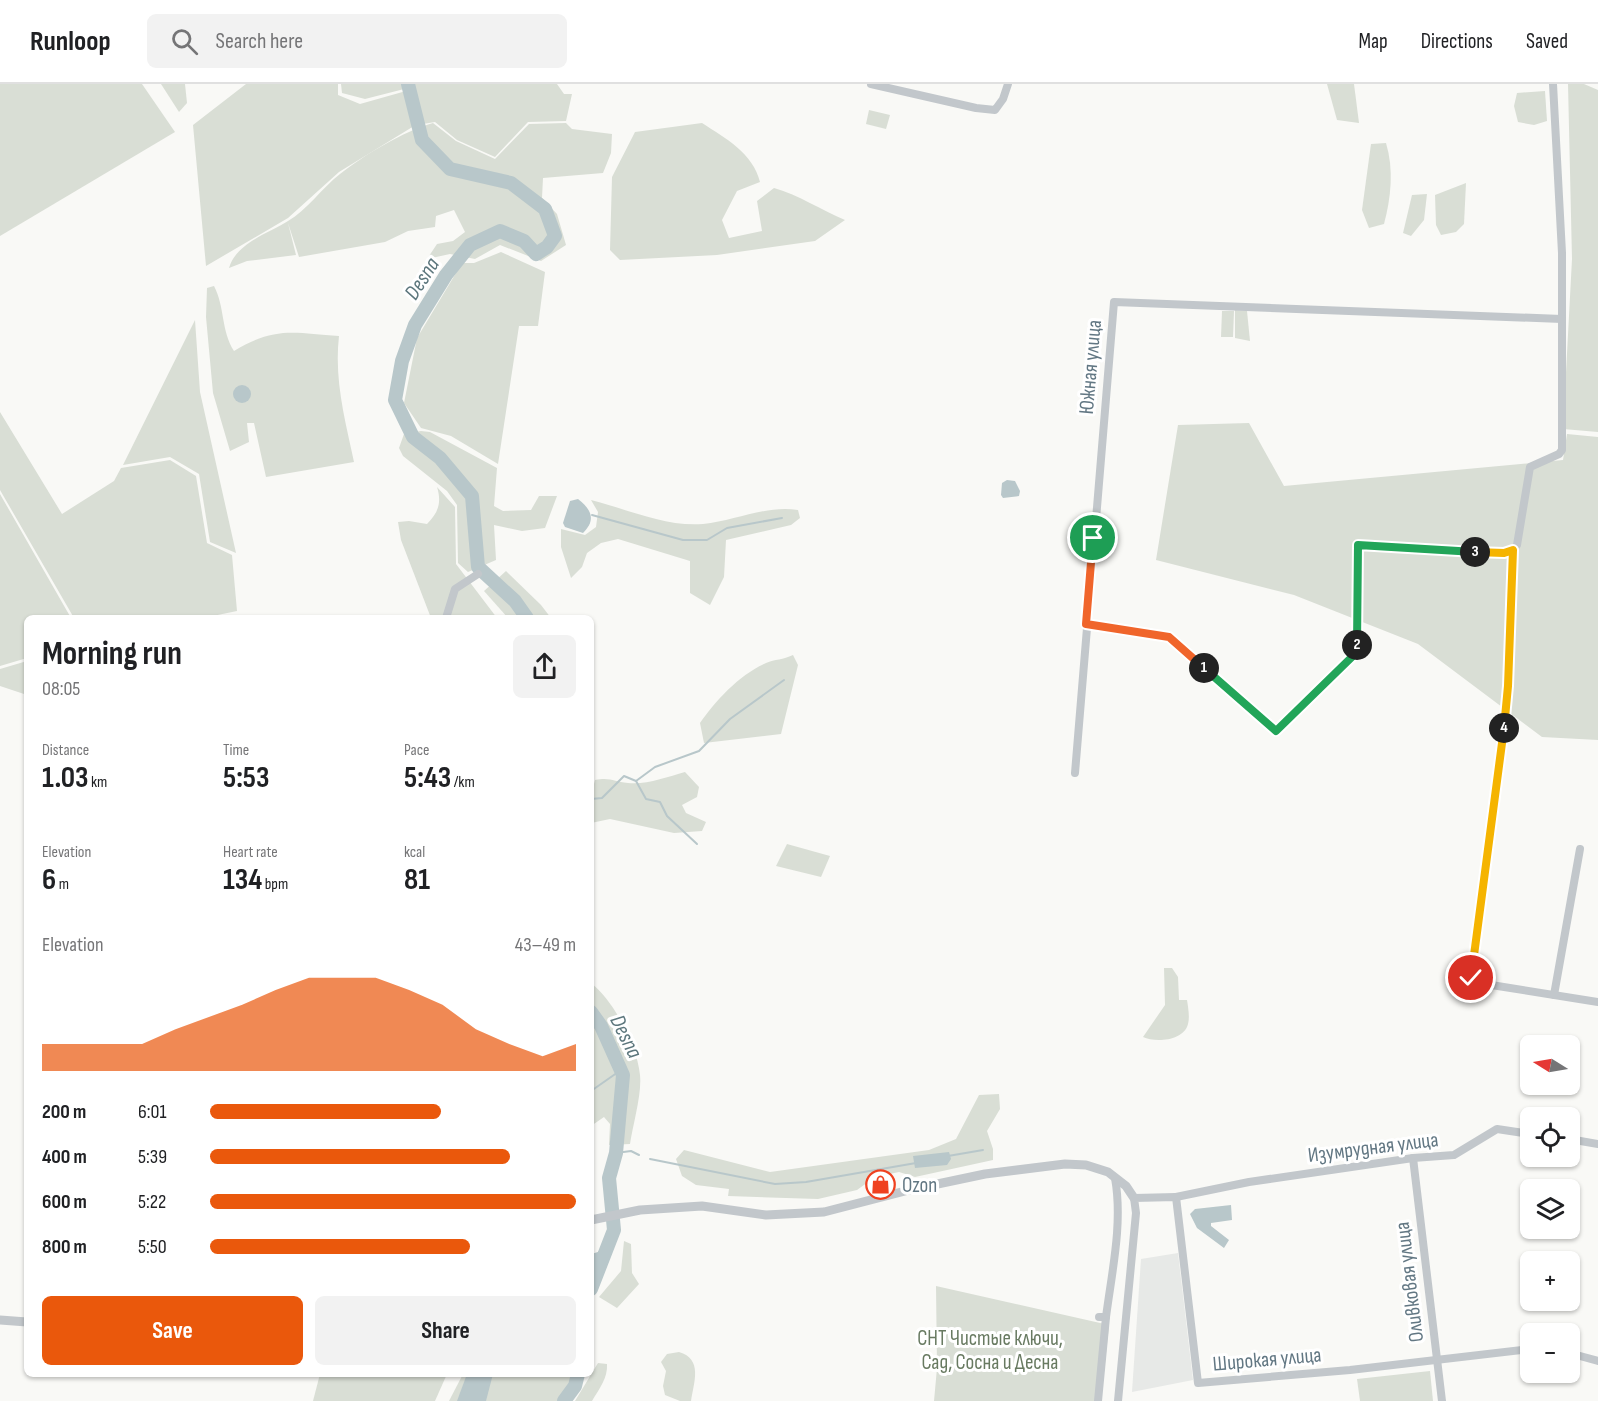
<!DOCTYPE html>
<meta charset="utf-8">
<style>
body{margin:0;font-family:"Sofia Sans Condensed",sans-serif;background:#f2f2f2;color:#202124;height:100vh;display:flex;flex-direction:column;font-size:22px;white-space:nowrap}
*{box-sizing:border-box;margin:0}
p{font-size:20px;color:#757577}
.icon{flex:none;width:33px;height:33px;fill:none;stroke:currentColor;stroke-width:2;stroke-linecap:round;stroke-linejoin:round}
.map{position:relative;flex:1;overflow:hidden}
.sheet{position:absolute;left:24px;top:531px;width:570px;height:762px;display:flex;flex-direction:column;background:#fff;border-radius:9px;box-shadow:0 2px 4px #0004}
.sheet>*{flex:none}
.needle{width:39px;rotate:281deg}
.tools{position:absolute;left:1520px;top:951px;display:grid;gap:12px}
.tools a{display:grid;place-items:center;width:60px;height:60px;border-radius:9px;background:#fff;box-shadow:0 2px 4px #0004;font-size:30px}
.pin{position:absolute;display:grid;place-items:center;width:51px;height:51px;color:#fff;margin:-26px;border:3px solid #fff;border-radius:50%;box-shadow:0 2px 6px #0007}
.km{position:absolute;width:30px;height:30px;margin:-15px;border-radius:50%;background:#222;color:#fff;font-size:16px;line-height:30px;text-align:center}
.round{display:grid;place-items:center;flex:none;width:63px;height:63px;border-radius:9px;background:#f2f2f2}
.overview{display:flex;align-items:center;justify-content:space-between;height:102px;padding:0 18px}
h1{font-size:33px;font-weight:700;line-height:45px}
.metrics{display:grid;grid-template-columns:repeat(3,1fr);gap:9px;height:102px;padding:6px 18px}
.metrics div{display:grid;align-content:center}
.metrics b{font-size:30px;font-weight:700}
.metrics small{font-size:16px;font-weight:400}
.metrics p{font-size:16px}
.chart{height:168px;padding:12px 18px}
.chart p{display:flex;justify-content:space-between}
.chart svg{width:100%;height:108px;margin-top:6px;fill:#ea580c;opacity:.7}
.primary-button{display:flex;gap:12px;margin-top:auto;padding:12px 18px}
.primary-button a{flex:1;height:69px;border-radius:9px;background:#ea580c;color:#fff;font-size:24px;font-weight:700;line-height:69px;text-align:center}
.primary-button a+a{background:#f2f2f2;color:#202124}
ul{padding:0 18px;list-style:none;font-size:20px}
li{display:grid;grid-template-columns:96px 72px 1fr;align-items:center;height:45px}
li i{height:15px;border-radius:8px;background:#ea580c}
header{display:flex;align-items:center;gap:36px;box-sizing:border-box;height:84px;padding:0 30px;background:#fff;border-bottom:2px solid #e0e0e0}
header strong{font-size:28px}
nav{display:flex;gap:33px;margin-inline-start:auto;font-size:21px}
.search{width:420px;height:54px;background:#f2f2f2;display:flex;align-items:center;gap:15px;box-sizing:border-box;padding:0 21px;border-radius:9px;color:#757577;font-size:22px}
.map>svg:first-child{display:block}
</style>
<header>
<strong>Runloop</strong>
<div class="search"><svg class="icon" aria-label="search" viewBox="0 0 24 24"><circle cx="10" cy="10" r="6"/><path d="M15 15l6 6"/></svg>Search here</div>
<nav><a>Map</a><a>Directions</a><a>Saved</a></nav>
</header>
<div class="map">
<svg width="1598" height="1317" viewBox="0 0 1598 1317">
<rect width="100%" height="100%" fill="#f9f9f6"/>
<polygon fill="#e7e9e7" points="1178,1169 1193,1296 1132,1308 1141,1175"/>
<g fill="#d9ded5">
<polygon points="0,0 142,0 175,48 0,152"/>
<polygon points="161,0 185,0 187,19 179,28"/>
<polygon points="246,0 338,0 338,11 360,20 406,7 414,42 339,88 288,134 206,182 193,41"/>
<polygon points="341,0 557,0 564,10 572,10 566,37 528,38 495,73 457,56 435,38 423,40 412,3 365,15 342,9"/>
<polygon points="1327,0 1354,0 1359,39 1337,36"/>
<polygon points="1568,0 1584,0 1598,6 1598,348 1563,345 1572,175"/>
<polygon points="1545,7 1547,37 1534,41 1518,38 1514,22 1517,9"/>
<polygon points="869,26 890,31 886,45 866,40"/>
<path d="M433,39L456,57L495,75L529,40L566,39L572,45L612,50L611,69L603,89L543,94L542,114L557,130L566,161L541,177L500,161L475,175L450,170L427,175L437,160L453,157L465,148L454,126L436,132L435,143L408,147L385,158L299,173L288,139L296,171L247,177L229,184C236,159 269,149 288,137C307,126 322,104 340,90C364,71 404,47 433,39Z"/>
<path d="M702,39C725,54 753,69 760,98L737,107L722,136L729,154L762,147L757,117L774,104C799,111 821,126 845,136L815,157L717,171L620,176L610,166L612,93L635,48Z"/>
<path d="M1386,59C1394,85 1391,114 1384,140L1369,144L1362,126L1371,60Z"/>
<polygon points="1466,99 1464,140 1456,148 1441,151 1436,141 1435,111"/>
<polygon points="1427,110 1424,136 1411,152 1403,149 1412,111"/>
<polygon points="501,168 545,188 538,242 519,242 498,380 451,352 421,344 404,319 417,254 462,179 474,179"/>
<path d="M214,202C225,223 221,247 234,267C275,242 294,249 339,252C334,296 345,335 354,378L266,393L254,339H247L249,358L230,367L213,309L206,233L207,204Z"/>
<polygon points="1235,226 1247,227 1250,257 1235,254"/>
<polygon points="1222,227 1234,227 1233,253 1221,253"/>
<polygon points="195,236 200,308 236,469 210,458 199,390 170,373 123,381"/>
<polygon points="0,328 62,430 114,397 121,384 170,376 196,392 207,459 232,471 237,527 203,534 74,534 0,406"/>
<polygon points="1249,339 1284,402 1563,376 1567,350 1598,353 1598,656 1542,653 1418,560 1294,511 1156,476 1178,341"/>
<polygon points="421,347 430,348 497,384 494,422 503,427 531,426 539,412 557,412 545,444 522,447 494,441 496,476 468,488 458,479 457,421 447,407 403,372 399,364 404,350"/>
<path d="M437,403L455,423L456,480L497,534H431L401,456L398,438L409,437L427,440C438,429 442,419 437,403Z"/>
<polygon points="0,410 71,534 27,534 27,574 0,582"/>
<path d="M591,416C627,425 665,443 703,440C735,437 765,421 798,426L800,434L791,441L726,456L724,493L710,521L690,509V477L618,455L601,459L587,469L582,483L571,494L561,463V445L585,451L596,443L598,428Z"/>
<polygon points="506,487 541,521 551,534 508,534 484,507"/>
<path d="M793,571L798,581L781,650L704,659L700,639C715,617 740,590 766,579C775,575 783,576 793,571Z"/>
<polygon points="27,577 27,611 0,602 0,585"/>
<path d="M685,688L699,703L697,713L682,721L686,729L706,738L702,747L674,749L610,735L591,739V711L595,696C611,693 614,698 628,699C646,701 667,693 685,688Z"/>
<polygon points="787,760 830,772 821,793 776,782"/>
<path d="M1164,884H1172L1178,893L1179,916H1187C1188,923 1190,933 1188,940C1184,957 1155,959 1143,953L1165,921Z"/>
<path d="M591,899C614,917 637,961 640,991C642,1010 633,1040 630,1060L609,1061L610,1040L604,1033L591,1042Z"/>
<polygon points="999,1010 1000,1025 987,1047 993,1065 993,1076 915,1093 899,1088 875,1093 857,1106 818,1115 728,1112 729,1105 696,1101 682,1092 676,1075 684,1066 770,1088 929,1066 956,1055 979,1011"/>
<polygon points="624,1157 631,1160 632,1189 639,1200 617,1224 599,1213 621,1187"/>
<polygon points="936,1202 1109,1241 1101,1317 934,1317 937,1284"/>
<path d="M679,1268C703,1275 694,1298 691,1317H680L665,1311L663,1302L666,1287L661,1278L667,1270Z"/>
<path d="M598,1279L607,1280C608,1294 599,1305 592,1317H575Z"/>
<polygon points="1430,1287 1433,1317 1360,1317 1357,1295"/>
<polygon points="320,1290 447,1290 435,1317 313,1317"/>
<polygon points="463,1290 574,1290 571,1302 560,1317 449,1317"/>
</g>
<g fill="#b8c7ca">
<circle cx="242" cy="310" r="9"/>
<polygon points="1007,396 1015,397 1020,407 1019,412 1003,414 1001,411 1002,399"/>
<path d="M578,415C592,426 596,436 583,449L565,443L563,439L570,417Z"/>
<polygon points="949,1068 951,1075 947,1081 915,1084 913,1072"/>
<polygon points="1231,1121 1232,1136 1211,1139 1211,1142 1229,1156 1224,1164 1197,1144 1190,1130 1195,1125"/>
<polygon points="612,1152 591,1205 591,1170 598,1168"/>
<polygon points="467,1290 493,1290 486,1317 457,1317"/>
</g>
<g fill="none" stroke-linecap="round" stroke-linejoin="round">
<g stroke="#b8c7ca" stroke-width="2">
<polyline points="592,431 683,456 707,456 727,444 782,434"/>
<polyline points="636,697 655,683 699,667 730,635 784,596"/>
<polyline points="591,715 602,714 624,692 636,697 646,715 660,718 667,732 697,760"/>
<polyline points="591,1007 621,986"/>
<polyline points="616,1069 631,1067 639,1071"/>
<polyline points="948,1072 983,1066"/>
<polyline points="650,1075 775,1100 806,1098 916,1079"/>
</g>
<g stroke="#b8c7ca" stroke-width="14">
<polyline points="408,0 422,56 450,85 511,99 545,125 555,152 547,163 536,170 524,157 500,147 470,161 446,191 415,241 402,277 395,316 413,353 440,374 472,412 478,483 515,517 527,534"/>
<polyline points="591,928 601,942 623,991 616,1069 609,1094 614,1146 591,1205"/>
<polyline points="564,1317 575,1302 578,1290"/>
</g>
<g stroke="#c2c7cb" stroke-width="8">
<polyline points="871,0 976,24 995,26 1003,15 1008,0"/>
<polyline points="1513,466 1506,626 1471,894 1485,900 1598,918"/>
<polyline points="446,534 455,505 478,490"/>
<polyline points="1086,540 1169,553 1276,647 1357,568 1358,461 1492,470 1513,466 1517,461 1530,383 1559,370 1562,366 1562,169 1553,0"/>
<polyline points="1075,689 1114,218 1562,235"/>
<polyline points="1554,911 1580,765"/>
<polyline points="1569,1055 1598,1060"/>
<polyline points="1413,1074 1442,1317"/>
<polyline points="1176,1113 1249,1098 1413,1074 1454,1071 1497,1045 1530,1050"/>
<path d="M1099,1233H1106C1112,1187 1123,1139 1115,1094"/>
<polyline points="1569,1269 1598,1277"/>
<polyline points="1098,1317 1106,1233"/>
<polyline points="1118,1317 1136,1129 1134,1114 1176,1113 1198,1299 1350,1286 1530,1265"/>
</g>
<g stroke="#c2c7cb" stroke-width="9">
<polyline points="591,1136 640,1126 702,1122 766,1131 824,1128 909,1106 985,1090 1065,1080 1086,1081 1108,1088 1126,1102 1134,1114"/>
<polyline points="0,1236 27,1238"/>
</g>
</g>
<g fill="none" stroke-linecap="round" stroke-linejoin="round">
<defs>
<polyline id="split-1" points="1093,454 1086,540 1169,553 1204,584"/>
<polyline id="split-2" points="1204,584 1276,647 1357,568 1357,561"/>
<polyline id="split-3" points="1357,561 1358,461 1475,468"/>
<polyline id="split-4" points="1475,468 1504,469 1513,466 1508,602 1504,644"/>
<polyline id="split-5" points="1471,894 1504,644"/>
</defs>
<use href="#split-1" stroke="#fff" stroke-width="12"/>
<use href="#split-2" stroke="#fff" stroke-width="12"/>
<use href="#split-3" stroke="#fff" stroke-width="12"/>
<use href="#split-4" stroke="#fff" stroke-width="12"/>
<use href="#split-5" stroke="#fff" stroke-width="12"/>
<use href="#split-1" stroke="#f0652b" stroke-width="8"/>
<use href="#split-2" stroke="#22a559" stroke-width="8"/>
<use href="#split-3" stroke="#22a559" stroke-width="8"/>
<use href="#split-4" stroke="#f5b400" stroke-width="8"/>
<use href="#split-5" stroke="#f5b400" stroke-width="8"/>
</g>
<defs>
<symbol id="shop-ring" viewBox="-11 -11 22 22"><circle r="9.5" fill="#fff" stroke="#ef4120" stroke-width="1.5"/><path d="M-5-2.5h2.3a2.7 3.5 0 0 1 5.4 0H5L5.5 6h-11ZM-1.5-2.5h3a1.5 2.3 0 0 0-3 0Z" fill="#ef4120"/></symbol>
</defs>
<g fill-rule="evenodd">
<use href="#shop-ring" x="864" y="1084" width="33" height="33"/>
</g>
<g text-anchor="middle" stroke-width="6" stroke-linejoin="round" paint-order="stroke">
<g font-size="21" fill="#627783" stroke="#fff">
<text transform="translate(1090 283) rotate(-85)" y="7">Южная улица</text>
<text transform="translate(1373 1063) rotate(-7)" y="7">Изумрудная улица</text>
<text transform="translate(1409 1198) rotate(-97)" y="7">Оливковая улица</text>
<text transform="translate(1267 1275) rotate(-5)" y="7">Широкая улица</text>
</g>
<g font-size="21" fill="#627783" stroke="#fff" text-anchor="start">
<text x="902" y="1108">Ozon</text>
</g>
<g font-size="21" fill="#687a61" stroke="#fff">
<text x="990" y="1261">СНТ Чистые ключи,<tspan x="990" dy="24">Сад, Сосна и Десна</tspan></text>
</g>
<g font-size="22" font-style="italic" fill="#5d777d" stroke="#fff">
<text transform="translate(421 194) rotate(-57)" y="8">Desna</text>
<text transform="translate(627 952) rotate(63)" y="8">Desna</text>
</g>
</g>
</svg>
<div class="tools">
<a><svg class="needle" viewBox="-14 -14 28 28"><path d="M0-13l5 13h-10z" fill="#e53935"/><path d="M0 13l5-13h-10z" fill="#757577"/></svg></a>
<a><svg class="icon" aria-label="locate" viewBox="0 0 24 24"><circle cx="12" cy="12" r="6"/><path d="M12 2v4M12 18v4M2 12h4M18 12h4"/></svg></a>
<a><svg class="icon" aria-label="layers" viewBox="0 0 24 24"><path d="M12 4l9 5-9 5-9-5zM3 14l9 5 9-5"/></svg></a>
<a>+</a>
<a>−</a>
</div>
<div class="pin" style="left:1093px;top:454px;background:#1e9e55"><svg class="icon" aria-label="arrive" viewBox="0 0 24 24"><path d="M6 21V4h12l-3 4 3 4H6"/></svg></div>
<div class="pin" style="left:1471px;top:894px;background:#d93025"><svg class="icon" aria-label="check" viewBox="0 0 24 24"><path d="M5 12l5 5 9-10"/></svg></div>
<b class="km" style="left:1204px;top:584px">1</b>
<b class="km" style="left:1357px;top:561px">2</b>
<b class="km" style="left:1475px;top:468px">3</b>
<b class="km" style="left:1504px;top:644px">4</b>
<section class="sheet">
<div class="overview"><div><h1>Morning run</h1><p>08:05</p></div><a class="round"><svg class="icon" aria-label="share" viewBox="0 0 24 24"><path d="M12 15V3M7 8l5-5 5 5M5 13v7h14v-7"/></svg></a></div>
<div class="metrics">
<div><p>Distance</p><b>1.03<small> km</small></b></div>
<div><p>Time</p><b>5:53</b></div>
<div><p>Pace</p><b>5:43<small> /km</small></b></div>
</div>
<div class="metrics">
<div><p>Elevation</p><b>6<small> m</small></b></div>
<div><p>Heart rate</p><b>134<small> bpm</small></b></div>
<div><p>kcal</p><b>81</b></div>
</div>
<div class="chart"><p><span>Elevation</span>43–49 m</p>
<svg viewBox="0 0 160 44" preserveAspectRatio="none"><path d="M0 44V33L10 33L20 33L30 33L40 27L50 22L60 17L70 11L80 6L90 6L100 6L110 11L120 17L130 27L140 33L150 38L160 33V44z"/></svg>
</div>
<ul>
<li><b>200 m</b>6:01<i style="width:63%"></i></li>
<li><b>400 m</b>5:39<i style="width:82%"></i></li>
<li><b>600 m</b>5:22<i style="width:100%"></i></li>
<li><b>800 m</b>5:50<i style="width:71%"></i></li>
</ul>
<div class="primary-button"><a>Save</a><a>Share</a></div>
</section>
</div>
